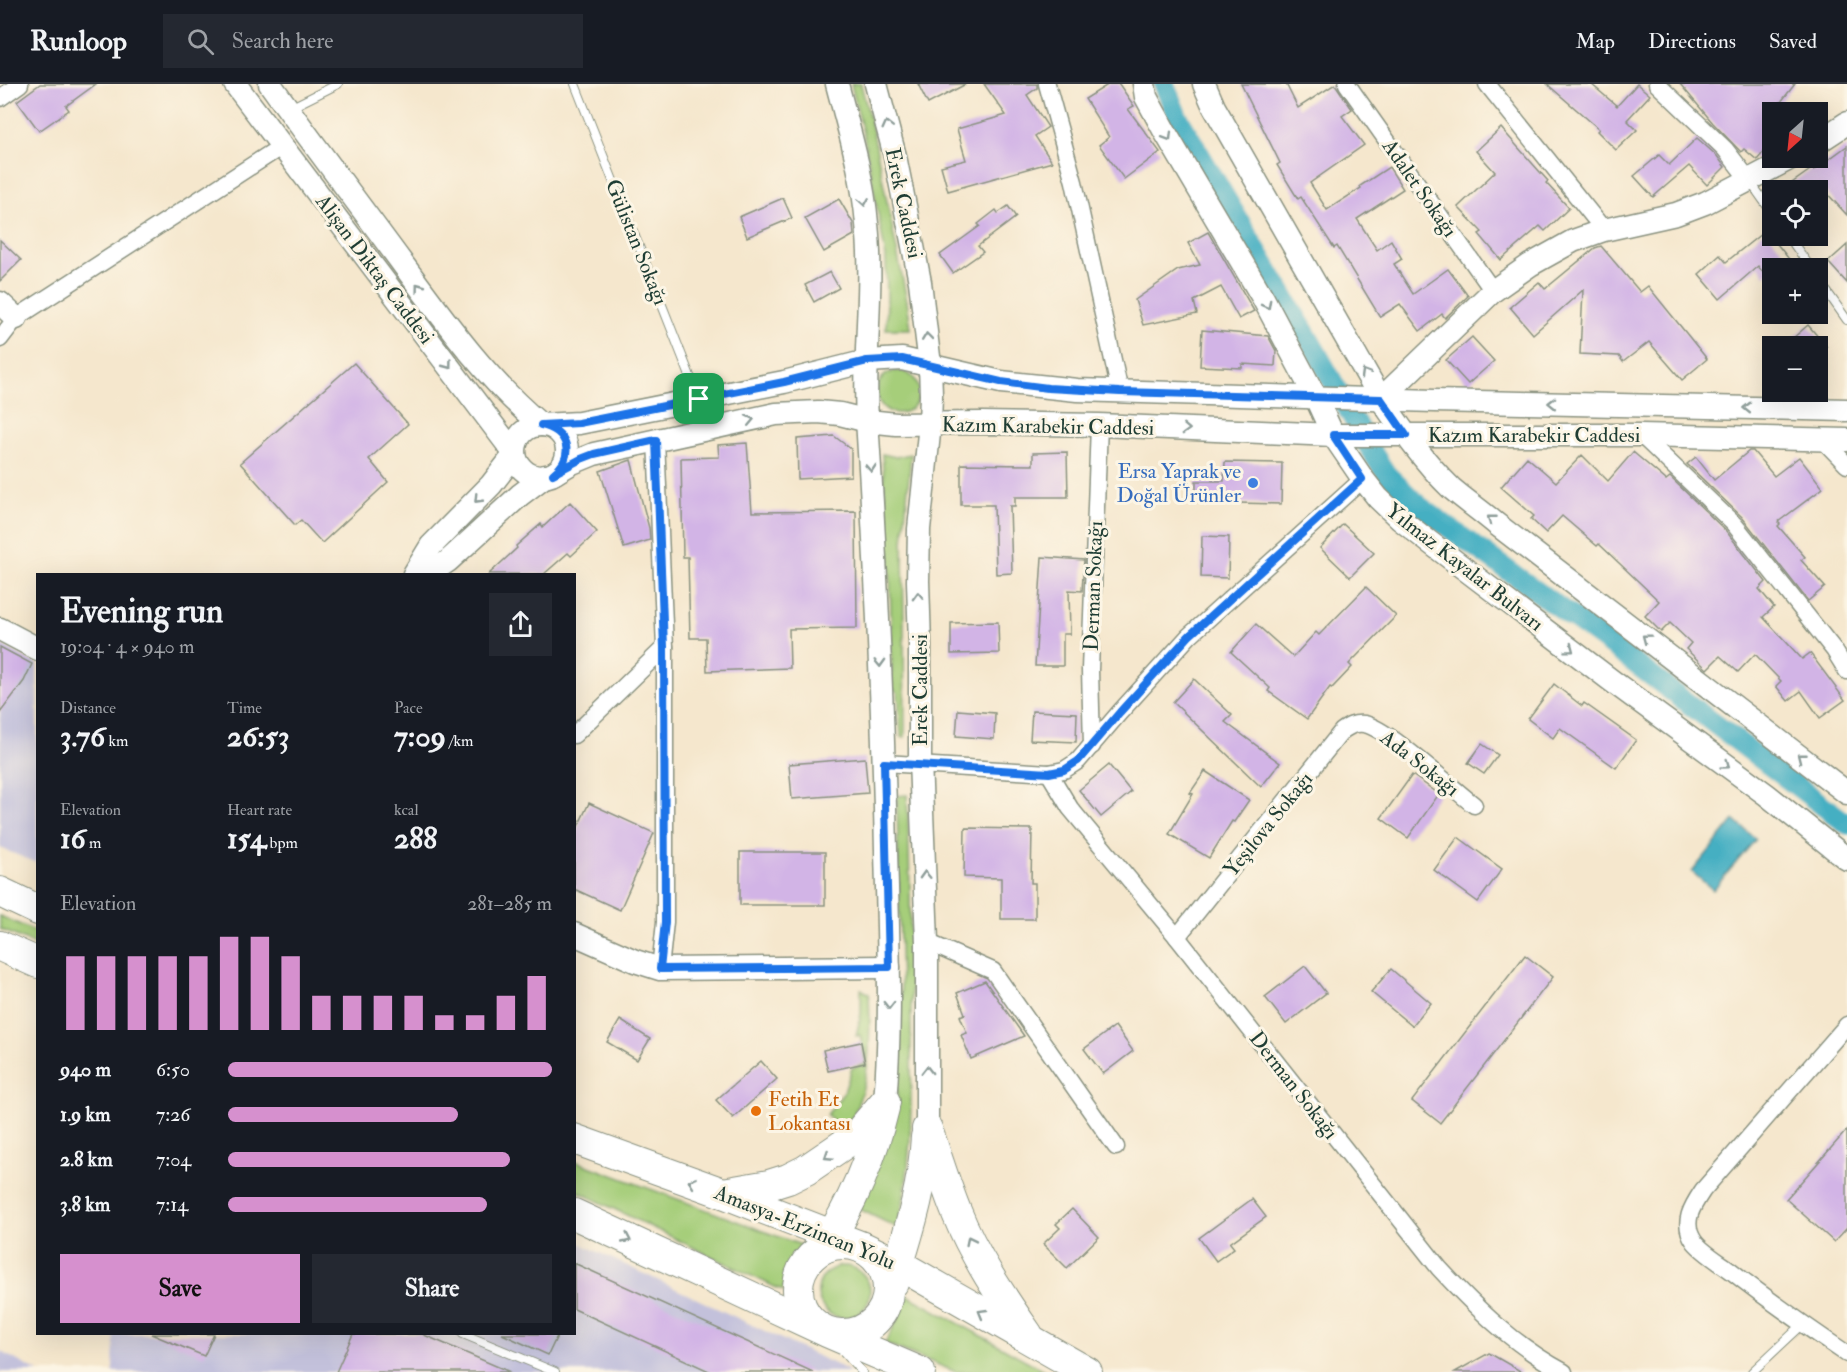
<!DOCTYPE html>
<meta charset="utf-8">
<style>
body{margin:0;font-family:"IM FELL Double Pica",serif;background:#242831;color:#f1f3f6;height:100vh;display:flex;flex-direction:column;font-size:22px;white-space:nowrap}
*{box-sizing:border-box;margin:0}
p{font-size:20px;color:#9ea1a6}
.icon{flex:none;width:33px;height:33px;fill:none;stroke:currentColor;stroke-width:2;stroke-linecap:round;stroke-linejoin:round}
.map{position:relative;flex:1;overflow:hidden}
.panel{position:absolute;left:36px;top:489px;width:540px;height:762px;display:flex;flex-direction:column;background:#171b24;border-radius:0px;box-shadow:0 6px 24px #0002}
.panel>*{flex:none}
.needle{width:39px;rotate:207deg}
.controls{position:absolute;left:1762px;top:18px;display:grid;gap:12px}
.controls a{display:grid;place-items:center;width:66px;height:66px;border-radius:0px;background:#171b24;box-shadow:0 6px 24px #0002;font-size:30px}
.pin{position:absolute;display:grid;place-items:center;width:51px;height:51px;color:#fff;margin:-26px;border-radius:12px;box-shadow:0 3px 9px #0006}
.round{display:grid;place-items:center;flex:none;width:63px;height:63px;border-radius:0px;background:#242831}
.headline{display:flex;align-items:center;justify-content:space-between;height:102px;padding:0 24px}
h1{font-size:33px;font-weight:700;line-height:45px}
.stats{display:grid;grid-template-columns:repeat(3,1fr);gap:9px;height:102px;padding:6px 24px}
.stats div{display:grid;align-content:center}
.stats b{font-size:30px;font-weight:700}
.stats small{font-size:16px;font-weight:400}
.stats p{font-size:16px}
.chart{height:168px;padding:12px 24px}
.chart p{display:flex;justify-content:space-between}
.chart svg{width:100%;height:108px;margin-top:6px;stroke:#d690ce;stroke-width:6}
.button{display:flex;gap:12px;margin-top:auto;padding:12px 24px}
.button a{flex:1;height:69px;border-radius:0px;background:#d690ce;color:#111;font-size:24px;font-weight:700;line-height:69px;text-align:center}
.button a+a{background:#242831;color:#f1f3f6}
ul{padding:0 24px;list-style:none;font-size:20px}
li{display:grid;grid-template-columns:96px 72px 1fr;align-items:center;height:45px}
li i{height:15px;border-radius:8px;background:#d690ce}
header{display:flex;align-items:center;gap:36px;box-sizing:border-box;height:84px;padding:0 30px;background:#171b24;border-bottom:2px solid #363941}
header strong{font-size:28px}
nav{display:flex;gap:33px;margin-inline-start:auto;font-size:21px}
.search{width:420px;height:54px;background:#242831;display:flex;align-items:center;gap:15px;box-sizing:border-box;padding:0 21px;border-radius:0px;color:#9ea1a6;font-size:22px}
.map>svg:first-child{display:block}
</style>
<header>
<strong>Runloop</strong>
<div class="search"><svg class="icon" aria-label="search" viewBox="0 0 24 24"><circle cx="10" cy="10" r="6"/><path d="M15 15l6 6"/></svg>Search here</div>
<nav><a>Map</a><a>Directions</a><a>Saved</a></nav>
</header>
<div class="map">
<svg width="1847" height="1288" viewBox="0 0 1847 1288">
<rect width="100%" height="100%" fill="#fcf5e5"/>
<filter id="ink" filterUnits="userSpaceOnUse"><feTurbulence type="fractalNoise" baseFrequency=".0167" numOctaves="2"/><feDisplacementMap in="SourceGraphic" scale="12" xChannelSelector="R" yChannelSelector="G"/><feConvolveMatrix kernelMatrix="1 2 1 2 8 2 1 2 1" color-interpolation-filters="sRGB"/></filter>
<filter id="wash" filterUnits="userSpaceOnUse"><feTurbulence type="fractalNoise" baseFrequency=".008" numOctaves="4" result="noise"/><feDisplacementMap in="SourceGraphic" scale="24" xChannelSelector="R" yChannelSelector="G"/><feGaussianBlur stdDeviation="1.35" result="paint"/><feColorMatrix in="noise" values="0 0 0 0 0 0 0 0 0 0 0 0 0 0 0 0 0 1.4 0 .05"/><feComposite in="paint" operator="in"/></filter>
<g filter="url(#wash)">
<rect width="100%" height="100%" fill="#f5e7cd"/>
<g fill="#c3c1db">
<polygon points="0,560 37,580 37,779 0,764"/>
<polygon points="575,1157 851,1288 113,1288 114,1250 574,1250"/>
<polygon points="0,1267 38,1288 0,1288"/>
</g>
<g fill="#a6ce7a" stroke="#628657" stroke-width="1.5">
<polygon points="851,0 861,0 873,48 907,217 911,245 886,245 887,215 886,173 864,53"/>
<circle cx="898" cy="308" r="21"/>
<polygon points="882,370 896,373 911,370 903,458 905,653 901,653 898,609 892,604 890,475"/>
<path d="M907,711C911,792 911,872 911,953C911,1020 913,1079 898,1144L859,1125L897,1013L901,910L897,712Z"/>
<polygon points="0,832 37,848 37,861 0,845"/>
<path d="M861,905L869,910C871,957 871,1005 845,1046L827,1031L844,1008L852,984L866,980L860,951L856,952L861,930Z"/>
<polygon points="575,1077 801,1161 789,1181 783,1207 575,1106"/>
<circle cx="844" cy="1208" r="26"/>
<polygon points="907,1211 1047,1288 956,1288 885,1259 897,1237"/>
</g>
<polygon fill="#44afc2" stroke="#32767b" stroke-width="1.5" points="1734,736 1756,755 1713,806 1692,788"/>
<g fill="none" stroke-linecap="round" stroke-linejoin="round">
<polyline stroke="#44afc2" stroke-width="21" points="1164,0 1177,32 1310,257 1370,365 1386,390 1419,422 1608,559 1847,740"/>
</g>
<g id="blocks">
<g fill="#d2b4e6">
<polygon points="40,0 96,0 66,22 69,26 39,47 17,17"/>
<polygon points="918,0 966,0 928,20"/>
<polygon points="984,0 1037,0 1037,4 1027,11 1048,43 1035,52 1052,78 948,107 941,82 966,76 957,45 1006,31"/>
<polygon points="1109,0 1119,0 1134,22 1128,25 1160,68 1124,95 1099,61 1109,53 1085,15"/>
<polygon points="1241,0 1286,0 1298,24 1335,0 1352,25 1342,32 1364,61 1310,99 1327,126 1361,104 1360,102 1389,83 1403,105 1357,135 1377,166 1391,156 1402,175 1394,180 1413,210 1448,185 1468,212 1445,234 1442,230 1420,247 1400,220 1380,233 1337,162 1334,164 1301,113 1298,115 1277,81 1280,79"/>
<polygon points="1547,0 1591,0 1617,22 1637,0 1650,11 1627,36 1637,46 1616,66 1597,47 1599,45"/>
<polygon points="1680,0 1795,0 1773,28 1773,57 1757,76 1744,65 1741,68 1713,39"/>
<polygon points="1501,44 1548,97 1546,99 1569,124 1545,147 1540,142 1501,176 1479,150 1482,148 1458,123 1495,88 1476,67"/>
<polygon points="1697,54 1717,72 1725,83 1707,101 1689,82 1653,113 1634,92 1659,71 1669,81"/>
<polygon points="1847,62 1847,131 1824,106 1782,106 1813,84 1814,86"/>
<polygon points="783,114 792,134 747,153 739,133"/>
<polygon points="839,115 853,139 854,151 824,168 805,134"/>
<polygon points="1008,122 1016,133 978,162 983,168 953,189 940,171 980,142 978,140 996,126 998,129"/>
<polygon points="1766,146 1796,184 1773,184 1765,191 1758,182 1720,215 1699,190 1720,171 1726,178"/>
<polygon points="1208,148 1254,227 1239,235 1221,203 1194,217 1197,230 1143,241 1135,216 1178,186 1200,181 1188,159"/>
<polygon points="0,156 21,176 0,197"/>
<polygon points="1847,161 1847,199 1828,178"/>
<polygon points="1601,162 1640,208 1648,202 1707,275 1682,296 1649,258 1623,278 1619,272 1580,270 1583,206 1533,250 1510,223 1539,198 1545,205 1595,164"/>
<polygon points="830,188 839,204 814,218 805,201"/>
<polygon points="1808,241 1826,262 1784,262"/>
<polygon points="1202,246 1268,252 1276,267 1275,282 1242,280 1242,284 1200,282"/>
<polygon points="1472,253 1494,277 1468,300 1446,276"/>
<polygon points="354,279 408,340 369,375 388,398 322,459 301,436 295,441 240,379"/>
<polygon points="834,352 851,365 851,392 798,395 797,355"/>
<polygon points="747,359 752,428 856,427 857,544 789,545 790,584 707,587 706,554 690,554 688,473 683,473 681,374 719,373 718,361"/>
<polygon points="1749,367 1753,367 1774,392 1799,373 1823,404 1778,438 1780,440 1778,442 1805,473 1801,476 1825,503 1808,517 1742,433 1687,380 1696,373 1714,396"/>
<polygon points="1067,368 1068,413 1015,413 1015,422 1010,422 1012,489 996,490 994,421 961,421 961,380 1033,381 1033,369"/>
<polygon points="1633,368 1666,396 1670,393 1726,447 1766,498 1759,505 1774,523 1763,533 1802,575 1810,569 1845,616 1820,634 1801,607 1788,617 1776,602 1781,597 1755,570 1738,588 1720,572 1707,585 1686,565 1691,559 1670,539 1661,548 1645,532 1659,517 1599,460 1597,462 1562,432 1546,449 1531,435 1534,432 1501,403 1527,373 1556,398 1582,371 1608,397"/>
<polygon points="631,376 649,444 650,456 624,464 600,387"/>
<polygon points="1225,378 1282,379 1281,420 1196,418 1196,397 1224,397"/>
<polygon points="570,418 597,448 571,472 568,469 544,490 489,490 517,464 516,462 541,440 543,443"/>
<polygon points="1343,440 1374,469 1350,493 1320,464"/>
<polygon points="1202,452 1229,453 1228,494 1201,493"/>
<polygon points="1042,473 1084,476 1082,507 1069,506 1070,550 1063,550 1063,582 1035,582"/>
<polygon points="1366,503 1396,532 1349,580 1352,583 1332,604 1330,603 1307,635 1268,607 1270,604 1231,568 1256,540 1293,573 1316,548 1319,551"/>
<polygon points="998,538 999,569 951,570 951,539"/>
<polygon points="0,563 32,580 24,597 0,629"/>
<polygon points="1194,595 1232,631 1225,638 1280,679 1261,703 1173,618"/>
<polygon points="1554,600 1582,622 1584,619 1636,656 1616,684 1560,644 1553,654 1528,635"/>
<polygon points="958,626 995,629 994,655 956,652"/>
<polygon points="1032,627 1077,629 1076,658 1030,656"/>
<polygon points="1482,660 1498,671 1484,690 1468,679"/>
<polygon points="865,674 868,709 792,715 789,680"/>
<polygon points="1109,681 1131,708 1101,733 1079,706"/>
<polygon points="1205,687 1249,716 1234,738 1232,737 1209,774 1169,750 1193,710 1190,709"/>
<polygon points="1412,691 1439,710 1408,754 1381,734"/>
<polygon points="589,719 654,749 620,826 574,805 574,751"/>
<polygon points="965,744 1032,745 1031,799 1035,799 1035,835 1001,835 1001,794 964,793"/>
<polygon points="1458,753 1502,785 1478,818 1434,786"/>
<rect x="740" y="768" width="85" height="53"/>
<polygon points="1525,871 1553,893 1440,1039 1412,1017"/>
<polygon points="1305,882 1326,909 1286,940 1265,913"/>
<polygon points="1391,885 1431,919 1412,942 1371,908"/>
<polygon points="985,897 1024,952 971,975 961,951 967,949 960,932 965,930 957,909"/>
<polygon points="620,936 650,955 637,976 607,958"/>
<polygon points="1115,942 1133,967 1103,990 1084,965"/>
<polygon points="861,958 865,979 828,987 823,966"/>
<polygon points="761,977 777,995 733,1034 716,1016"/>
<polygon points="1847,1046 1847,1144 1834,1158 1786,1115"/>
<polygon points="1252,1115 1266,1133 1230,1159 1234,1164 1216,1177 1199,1154"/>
<polygon points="1072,1125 1099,1153 1067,1184 1043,1160 1060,1144 1056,1140"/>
<polygon points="574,1179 813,1288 711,1288 574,1225"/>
<polygon points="151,1250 214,1250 204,1272"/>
<polygon points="353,1250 422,1250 510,1288 336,1288"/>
<polygon points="502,1250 558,1250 548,1271"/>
<polygon points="1489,1269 1522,1288 1455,1288"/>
</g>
</g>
</g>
<g filter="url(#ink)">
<use href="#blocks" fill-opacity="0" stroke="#8a9280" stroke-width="1.5"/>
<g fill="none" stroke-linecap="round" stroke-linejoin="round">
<defs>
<g id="lane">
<polyline points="575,0 699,315"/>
<polyline points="288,25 338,0"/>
<polyline points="1749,96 1773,130"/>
<polyline points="1788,152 1811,184"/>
<polyline points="1818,195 1847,236"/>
<polyline points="463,1250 555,1288"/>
<polyline points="843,1267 862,1288"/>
<polyline points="1752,1288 1803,1240"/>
</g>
<g id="street">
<polyline points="1047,0 1074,98 1120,308"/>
<polyline points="1347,0 1493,207"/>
<polyline points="1487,0 1604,146"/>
<polyline points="1657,0 1725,65 1749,96"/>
<polyline points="0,14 20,0"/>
<polyline points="0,255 16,234 282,62"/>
<polyline points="1641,351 1734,440 1834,566 1847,587"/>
<polyline points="656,356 665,563 665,838 660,885"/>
<polyline points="1823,356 1847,381"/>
<polyline points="574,651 665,563"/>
<polyline points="1092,662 1090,586 1099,341"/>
<polyline points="884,679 1049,689 1064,686 1078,677 1120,628 1189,552 1363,395"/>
<path d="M1049,689L1070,724L1177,853L1439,1184C1477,1225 1515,1262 1564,1288"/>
<path d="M1177,853L1342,647C1349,642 1354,639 1364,640C1386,643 1453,705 1474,721"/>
<polyline points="927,858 993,887 1116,1063"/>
<path d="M1847,941L1703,1106C1693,1121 1681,1138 1694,1157C1701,1167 1719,1178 1730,1186C1768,1216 1807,1243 1847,1270"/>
</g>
<g id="secondary">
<polyline points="235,0 515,370 491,401 431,462 414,490"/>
<path d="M270,0C313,60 358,119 402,179C444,236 486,295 541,341L579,339L784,298L867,277L902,275L1001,298L1077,306L1434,317L1847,326"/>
<path d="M837,0C849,46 863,92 867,140C874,205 863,270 867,335C876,479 883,623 886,766C888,850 892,934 885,1018"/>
<polyline points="876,0 895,72 912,157 920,198 930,281 931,311 930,340 919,445 918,497 920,561 920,676 927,858 927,1045"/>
<polyline points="1144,0 1146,13 1165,48 1263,214 1316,314 1333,351 1363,395 1378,414 1400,435 1428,457 1612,597 1767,711 1847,775"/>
<path d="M1204,0L1214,23L1381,315C1402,346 1424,378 1451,404C1465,416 1481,427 1495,439L1847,709"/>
<polyline points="1818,58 1847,39"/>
<polyline points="0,219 16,234"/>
<polyline points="1381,315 1493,207 1530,181 1573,157 1604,146 1676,130 1705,119 1791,74"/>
<circle cx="541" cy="367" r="26"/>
<polyline points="553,390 572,379 594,370 776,330 818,328 840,330 868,337 896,340 982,339 1099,341 1333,351 1641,351 1847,356"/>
<polyline points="429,490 448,477 520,411 545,392"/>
<polyline points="0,545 38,565"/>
<polyline points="574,850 635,877 660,885 889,883"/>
</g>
<g id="highway">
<polyline points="0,808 38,826"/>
<polyline points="0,862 38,879"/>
<path d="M927,1045C937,1072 945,1100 956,1127C974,1172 1001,1212 1028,1251"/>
<polyline points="574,1055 723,1109 865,1164 898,1180 1087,1288"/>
<polyline points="723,1109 769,1101 788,1095 806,1086 856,1052 885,1018"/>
<polyline points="574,1130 827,1248 920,1288"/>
<circle cx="843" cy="1205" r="45"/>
<path d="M824,1164C852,1120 872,1074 884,1024"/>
<path d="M893,1199C908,1149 923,1106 926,1053"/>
</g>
</defs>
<use href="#lane" stroke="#8a9280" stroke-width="10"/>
<use href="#street" stroke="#8a9280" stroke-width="19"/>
<use href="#secondary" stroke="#8a9280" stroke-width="25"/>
<use href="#highway" stroke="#8a9280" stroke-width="32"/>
<use href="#lane" stroke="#fff" stroke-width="8"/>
<use href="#street" stroke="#fff" stroke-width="16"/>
<use href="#secondary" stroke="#fff" stroke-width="22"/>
<use href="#highway" stroke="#fff" stroke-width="30"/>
</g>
<defs><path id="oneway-chevron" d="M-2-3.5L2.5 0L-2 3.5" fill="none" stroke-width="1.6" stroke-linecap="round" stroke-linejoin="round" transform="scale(1.5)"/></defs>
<g stroke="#8f9e9a">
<use href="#oneway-chevron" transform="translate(887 41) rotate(-104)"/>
<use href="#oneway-chevron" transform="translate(1168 53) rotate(59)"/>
<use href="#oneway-chevron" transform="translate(864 118) rotate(81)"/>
<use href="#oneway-chevron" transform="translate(419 203) rotate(-127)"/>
<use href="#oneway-chevron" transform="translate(1267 221) rotate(62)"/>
<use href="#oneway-chevron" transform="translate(927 253) rotate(-97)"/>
<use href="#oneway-chevron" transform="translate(448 281) rotate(53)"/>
<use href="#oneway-chevron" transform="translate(1365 289) rotate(-120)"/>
<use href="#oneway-chevron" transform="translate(1552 319) rotate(-179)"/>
<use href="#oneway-chevron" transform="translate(1747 324) rotate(-179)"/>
<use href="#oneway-chevron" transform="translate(750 336) rotate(-12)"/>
<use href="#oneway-chevron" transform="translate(1186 345) rotate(2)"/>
<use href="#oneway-chevron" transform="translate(871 384) rotate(86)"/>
<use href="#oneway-chevron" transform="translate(478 415) rotate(134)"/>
<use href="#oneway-chevron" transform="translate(1491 435) rotate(-142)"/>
<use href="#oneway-chevron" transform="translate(918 512) rotate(-92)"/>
<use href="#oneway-chevron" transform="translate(1646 554) rotate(-143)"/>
<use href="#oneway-chevron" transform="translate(1570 565) rotate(37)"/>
<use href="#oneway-chevron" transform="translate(880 579) rotate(88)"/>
<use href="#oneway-chevron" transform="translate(1801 673) rotate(-142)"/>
<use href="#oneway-chevron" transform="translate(1726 681) rotate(36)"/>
<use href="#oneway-chevron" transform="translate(925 791) rotate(-92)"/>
<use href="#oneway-chevron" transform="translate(889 921) rotate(90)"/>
<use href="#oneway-chevron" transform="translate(927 986) rotate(-90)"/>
<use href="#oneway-chevron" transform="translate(828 1072) rotate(147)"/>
<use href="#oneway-chevron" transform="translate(692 1098) rotate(-160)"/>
<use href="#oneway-chevron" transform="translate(627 1155) rotate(25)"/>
<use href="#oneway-chevron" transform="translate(970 1156) rotate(-116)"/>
<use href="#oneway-chevron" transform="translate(982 1229) rotate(-150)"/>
</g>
</g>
<g fill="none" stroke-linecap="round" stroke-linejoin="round" filter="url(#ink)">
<defs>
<path id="route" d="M902,275L1001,298L1048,304L1120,308L1381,315L1406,351H1333L1362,395L1189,552L1120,628L1078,677L1064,686L1049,689L884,679L889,883L660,885L665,838L664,563L656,356L594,370L581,375L553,390C576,372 568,346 541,341L579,339L784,298L867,277Z"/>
</defs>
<use href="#route" stroke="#fff" stroke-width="12"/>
<use href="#route" stroke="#1a73e8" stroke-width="8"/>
</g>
<circle fill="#3f7fe0" stroke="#fcf5e5" stroke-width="2" cx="1253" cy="399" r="6"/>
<circle fill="#e8710a" stroke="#fcf5e5" stroke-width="2" cx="756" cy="1027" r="6"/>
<g text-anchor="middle" stroke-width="6" stroke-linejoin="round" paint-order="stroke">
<g font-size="21" fill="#1f3d34" stroke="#fcf5e5">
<text transform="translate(1420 104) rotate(55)" y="7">Adalet Sokağı</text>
<text transform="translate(904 119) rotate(78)" y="7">Erek Caddesi</text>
<text transform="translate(637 158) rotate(68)" y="7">Gülistan Sokağı</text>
<text transform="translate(375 185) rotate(53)" y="7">Alişan Diktaş Caddesi</text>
<text transform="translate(1048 342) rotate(1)" y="7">Kazım Karabekir Caddesi</text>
<text x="1534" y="358">Kazım Karabekir Caddesi</text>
<text transform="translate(1465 483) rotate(38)" y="7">Yılmaz Kayalar Bulvarı</text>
<text transform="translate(1093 502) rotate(-88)" y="7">Derman Sokağı</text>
<text transform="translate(920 606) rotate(-90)" y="7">Erek Caddesi</text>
<text transform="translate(1420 679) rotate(38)" y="7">Ada Sokağı</text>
<text transform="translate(1268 740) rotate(-51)" y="7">Yeşilova Sokağı</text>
<text transform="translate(1294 1001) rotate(52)" y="7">Derman Sokağı</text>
<text transform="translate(805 1143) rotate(22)" y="7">Amasya-Erzincan Yolu</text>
</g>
<g font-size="21" fill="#366cbe" stroke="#fcf5e5" text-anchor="end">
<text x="1241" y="394">Ersa Yaprak ve<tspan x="1241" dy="24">Doğal Ürünler</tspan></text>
</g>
<g font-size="21" fill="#c56008" stroke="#fcf5e5" text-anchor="start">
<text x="768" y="1022">Fetih Et<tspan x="768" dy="24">Lokantası</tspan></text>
</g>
</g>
</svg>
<div class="controls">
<a><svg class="needle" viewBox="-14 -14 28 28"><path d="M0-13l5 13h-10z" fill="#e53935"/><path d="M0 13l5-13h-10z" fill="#9ea1a6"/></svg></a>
<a><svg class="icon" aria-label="locate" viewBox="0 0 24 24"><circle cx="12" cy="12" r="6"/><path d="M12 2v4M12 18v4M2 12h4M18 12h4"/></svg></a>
<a>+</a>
<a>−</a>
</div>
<div class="pin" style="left:699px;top:315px;background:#1e9e55"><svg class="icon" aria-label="arrive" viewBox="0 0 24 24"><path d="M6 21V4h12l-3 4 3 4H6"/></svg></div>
<section class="panel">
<div class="headline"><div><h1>Evening run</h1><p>19:04 · 4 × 940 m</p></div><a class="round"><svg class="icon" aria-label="share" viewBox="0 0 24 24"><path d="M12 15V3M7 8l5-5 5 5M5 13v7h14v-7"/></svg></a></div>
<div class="stats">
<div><p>Distance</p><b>3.76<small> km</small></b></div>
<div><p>Time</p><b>26:53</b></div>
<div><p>Pace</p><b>7:09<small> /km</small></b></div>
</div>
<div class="stats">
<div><p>Elevation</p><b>16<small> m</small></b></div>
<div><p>Heart rate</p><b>154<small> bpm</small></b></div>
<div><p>kcal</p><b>288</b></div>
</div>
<div class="chart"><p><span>Elevation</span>281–285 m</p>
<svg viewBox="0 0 160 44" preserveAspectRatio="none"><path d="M5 44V14M15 44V14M25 44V14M35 44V14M45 44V14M55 44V6M65 44V6M75 44V14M85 44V30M95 44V30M105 44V30M115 44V30M125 44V38M135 44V38M145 44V30M155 44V22"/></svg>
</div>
<ul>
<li><b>940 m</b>6:50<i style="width:100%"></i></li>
<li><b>1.9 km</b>7:26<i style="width:71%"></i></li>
<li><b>2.8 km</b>7:04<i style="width:87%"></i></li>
<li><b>3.8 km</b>7:14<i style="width:80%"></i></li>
</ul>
<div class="button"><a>Save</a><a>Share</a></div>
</section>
</div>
